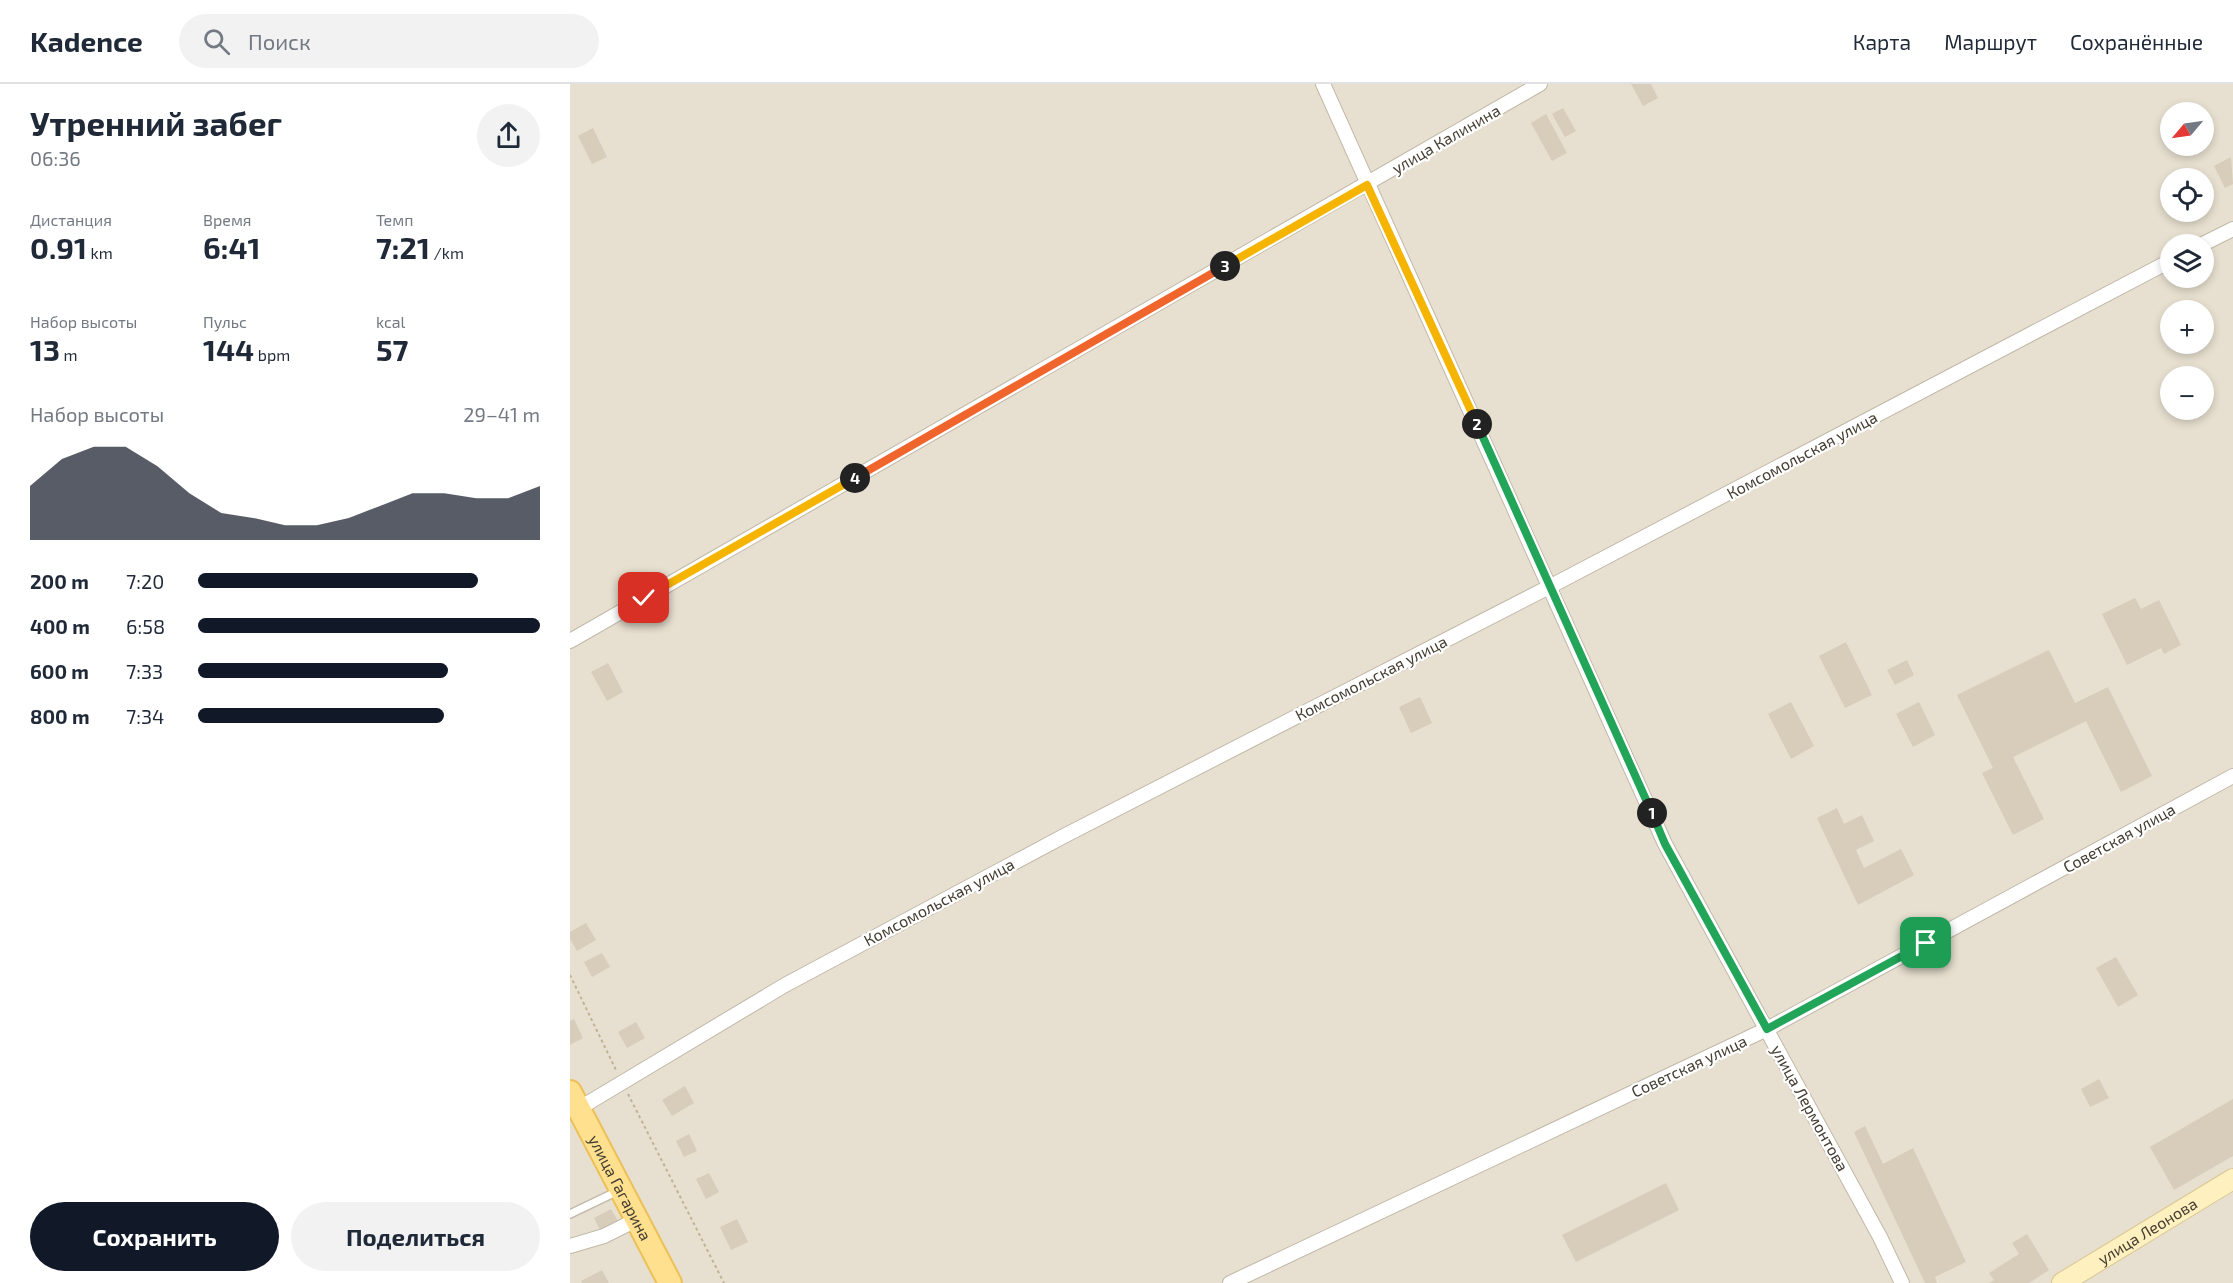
<!DOCTYPE html>
<html lang="ru">
<meta charset="utf-8">
<style>
body{margin:0;font-family:"Exo 2",sans-serif;background:#f2f2f3;color:#1f2937;height:100vh;display:flex;flex-direction:column;font-size:22px;white-space:nowrap}
*{box-sizing:border-box;margin:0}
p{font-size:20px;color:#747a83}
.icon{flex:none;width:33px;height:33px;fill:none;stroke:currentColor;stroke-width:2;stroke-linecap:round;stroke-linejoin:round}
.map{position:relative;flex:1;overflow:hidden}
.side{display:flex;flex-direction:column;background:#fff;width:570px}
.side>*{flex:none}
.needle{width:39px;rotate:241deg}
.controls{position:absolute;left:1590px;top:18px;display:grid;gap:12px}
.controls a{display:grid;place-items:center;width:54px;height:54px;border-radius:50%;background:#fff;box-shadow:0 3px 9px #0003;font-size:30px}
.pin{position:absolute;display:grid;place-items:center;width:51px;height:51px;color:#fff;margin:-26px;border-radius:12px;box-shadow:0 3px 9px #0006}
.km{position:absolute;width:30px;height:30px;margin:-15px;border-radius:50%;background:#222;color:#fff;font-size:16px;line-height:30px;text-align:center}
.round{display:grid;place-items:center;flex:none;width:63px;height:63px;border-radius:32px;background:#f2f2f3}
.overview{display:flex;align-items:center;justify-content:space-between;height:102px;padding:0 30px}
h1{font-size:33px;font-weight:700;line-height:45px}
.stats{display:grid;grid-template-columns:repeat(3,1fr);gap:9px;height:102px;padding:6px 30px}
.stats div{display:grid;align-content:center}
.stats b{font-size:30px;font-weight:700}
.stats small{font-size:16px;font-weight:400}
.stats p{font-size:16px}
.chart{height:168px;padding:12px 30px}
.chart p{display:flex;justify-content:space-between}
.chart svg{width:100%;height:108px;margin-top:6px;fill:#111827;opacity:.7}
.cta{display:flex;gap:12px;margin-top:auto;padding:12px 30px}
.cta a{flex:1;height:69px;border-radius:36px;background:#111827;color:#fff;font-size:24px;font-weight:700;line-height:69px;text-align:center}
.cta a+a{background:#f2f2f3;color:#1f2937}
ul{padding:0 30px;list-style:none;font-size:20px}
li{display:grid;grid-template-columns:96px 72px 1fr;align-items:center;height:45px}
li i{height:15px;border-radius:8px;background:#111827}
header{display:flex;align-items:center;gap:36px;box-sizing:border-box;height:84px;padding:0 30px;background:#fff;border-bottom:2px solid #e0e1e3}
header strong{font-size:28px}
nav{display:flex;gap:33px;margin-inline-start:auto;font-size:21px}
.search{width:420px;height:54px;background:#f2f2f3;display:flex;align-items:center;gap:15px;box-sizing:border-box;padding:0 21px;border-radius:33px;color:#747a83;font-size:22px}
main{display:flex;flex:1;min-height:0}
.map>svg:first-child{display:block}
</style>
<header>
<strong>Kadence</strong>
<div class="search"><svg class="icon" aria-label="search" viewBox="0 0 24 24"><circle cx="10" cy="10" r="6"/><path d="M15 15l6 6"/></svg>Поиск</div>
<nav><a>Карта</a><a>Маршрут</a><a>Сохранённые</a></nav>
</header>
<main>
<section class="side">
<div class="overview"><div><h1>Утренний забег</h1><p>06:36</p></div><a class="round"><svg class="icon" aria-label="share" viewBox="0 0 24 24"><path d="M12 15V3M7 8l5-5 5 5M5 13v7h14v-7"/></svg></a></div>
<div class="stats">
<div><p>Дистанция</p><b>0.91<small> km</small></b></div>
<div><p>Время</p><b>6:41</b></div>
<div><p>Темп</p><b>7:21<small> /km</small></b></div>
</div>
<div class="stats">
<div><p>Набор высоты</p><b>13<small> m</small></b></div>
<div><p>Пульс</p><b>144<small> bpm</small></b></div>
<div><p>kcal</p><b>57</b></div>
</div>
<div class="chart"><p><span>Набор высоты</span>29–41 m</p>
<svg viewBox="0 0 160 44" preserveAspectRatio="none"><path d="M0 44V22L10 11L20 6L30 6L40 14L50 25L60 33L70 35L80 38L90 38L100 35L110 30L120 25L130 25L140 27L150 27L160 22V44z"/></svg>
</div>
<ul>
<li><b>200 m</b>7:20<i style="width:82%"></i></li>
<li><b>400 m</b>6:58<i style="width:100%"></i></li>
<li><b>600 m</b>7:33<i style="width:73%"></i></li>
<li><b>800 m</b>7:34<i style="width:72%"></i></li>
</ul>
<div class="cta"><a>Сохранить</a><a>Поделиться</a></div>
</section>
<div class="map">
<svg width="1663" height="1199" viewBox="0 0 1663 1199">
<rect width="100%" height="100%" fill="#f2eee2"/>
<path fill="#e7e0d0" fill-rule="evenodd" d="M0,0H1663V1199H0ZM1600,28H1634V62H1600ZM1600,94H1634V128H1600ZM1600,160H1634V194H1600ZM1600,226H1634V260H1600ZM1600,292H1634V326H1600Z"/>
<g fill="#d8ccba">
<polygon points="1061,0 1081,0 1088,14 1073,22"/>
<polygon points="993,24 1006,47 995,53 982,30"/>
<polygon points="976,30 997,69 982,77 961,39"/>
<polygon points="23,44 37,73 22,80 8,52"/>
<polygon points="1661,73 1663,100 1655,104 1644,82"/>
<polygon points="1565,514 1571,525 1589,516 1611,561 1594,570 1591,564 1557,581 1532,530"/>
<polygon points="1276,558 1302,611 1275,624 1249,572"/>
<polygon points="1479,566 1505,619 1538,603 1582,692 1551,708 1516,637 1443,673 1474,735 1443,751 1412,689 1423,684 1387,611"/>
<polygon points="1337,576 1344,591 1325,601 1317,586"/>
<polygon points="38,579 53,608 37,617 21,588"/>
<polygon points="850,613 862,639 841,649 829,623"/>
<polygon points="1221,618 1244,662 1221,675 1198,630"/>
<polygon points="1349,618 1365,651 1343,663 1326,630"/>
<polygon points="1267,724 1274,740 1292,731 1304,757 1286,766 1294,784 1331,765 1344,791 1288,821 1247,734"/>
<polygon points="16,839 26,856 7,867 0,855 0,848"/>
<polygon points="32,869 40,883 22,893 14,878"/>
<polygon points="1546,873 1568,911 1548,923 1526,884"/>
<polygon points="4,935 13,954 0,961 0,937"/>
<polygon points="66,938 75,954 57,964 48,948"/>
<polygon points="1529,995 1539,1014 1520,1023 1511,1005"/>
<polygon points="115,1002 124,1019 102,1032 92,1016"/>
<polygon points="1663,1015 1663,1072 1604,1106 1580,1063"/>
<polygon points="1295,1042 1313,1080 1343,1064 1396,1178 1365,1193 1367,1199 1355,1199 1284,1048"/>
<polygon points="119,1050 127,1067 114,1073 106,1057"/>
<polygon points="139,1089 149,1108 136,1115 126,1095"/>
<polygon points="1096,1099 1109,1126 1006,1178 992,1151"/>
<polygon points="41,1125 48,1137 30,1146 24,1134"/>
<polygon points="167,1135 178,1158 161,1166 150,1143"/>
<polygon points="1457,1150 1479,1186 1459,1199 1419,1199 1424,1196 1419,1189 1449,1170 1442,1159"/>
<polygon points="32,1186 39,1199 12,1199 11,1197"/>
</g>
<g fill="none" stroke-linecap="round" stroke-linejoin="round">
<defs>
<polyline id="lane" points="0,1130 48,1107"/>
<g id="street">
<polyline points="753,0 1095,760 1310,1153 1332,1199"/>
<polyline points="1633,160 1663,145"/>
<polyline points="0,557 970,0"/>
<polyline points="8,1025 215,901 492,753 981,502 1600,177"/>
<polyline points="0,1162 34,1152 66,1136"/>
<polyline points="660,1199 1197,945 1663,692"/>
</g>
<g id="secondary">
<path id="s1" d="M1492,1199L1663,1095"/>
</g>
<g id="primary">
<path id="s2" d="M0,1008L100,1199"/>
</g>
</defs>
<use href="#lane" stroke="#c1b8a7" stroke-width="10"/>
<use href="#street" stroke="#c1b8a7" stroke-width="16"/>
<use href="#secondary" stroke="#d9c690" stroke-width="22"/>
<use href="#primary" stroke="#ecc057" stroke-width="26"/>
<g stroke="#c1b294" stroke-width="2" stroke-dasharray="3 3" stroke-linecap="butt">
<polyline points="0,891 46,986"/>
<polyline points="58,1010 154,1199"/>
</g>
<use href="#lane" stroke="#fff" stroke-width="7"/>
<use href="#street" stroke="#fff" stroke-width="14"/>
<use href="#secondary" stroke="#fff0bf" stroke-width="20"/>
<use href="#primary" stroke="#ffe08e" stroke-width="22"/>
</g>
<g fill="none" stroke-linecap="round" stroke-linejoin="round">
<defs>
<polyline id="split-1" points="1082,729 1095,760 1197,945 1356,859"/>
<polyline id="split-2" points="907,340 1082,729"/>
<polyline id="split-3" points="655,182 797,101 907,340"/>
<polyline id="split-4" points="285,394 655,182"/>
<polyline id="split-5" points="74,514 285,394"/>
</defs>
<use href="#split-1" stroke="#fff" stroke-width="12"/>
<use href="#split-2" stroke="#fff" stroke-width="12"/>
<use href="#split-3" stroke="#fff" stroke-width="12"/>
<use href="#split-4" stroke="#fff" stroke-width="12"/>
<use href="#split-5" stroke="#fff" stroke-width="12"/>
<use href="#split-1" stroke="#22a559" stroke-width="8"/>
<use href="#split-2" stroke="#22a559" stroke-width="8"/>
<use href="#split-3" stroke="#f5b400" stroke-width="8"/>
<use href="#split-4" stroke="#f0652b" stroke-width="8"/>
<use href="#split-5" stroke="#f5b400" stroke-width="8"/>
</g>
<g text-anchor="middle" stroke-width="4.5" stroke-linejoin="round" paint-order="stroke">
<g font-size="16" fill="#443d32" stroke="#fff">
<text transform="translate(876 55) rotate(-30)" y="6">улица Калинина</text>
<text transform="translate(1232 371) rotate(-28)" y="6">Комсомольская улица</text>
<text transform="translate(801 594) rotate(-27)" y="6">Комсомольская улица</text>
<text transform="translate(1549 754) rotate(-29)" y="6">Советская улица</text>
<text transform="translate(369 818) rotate(-28)" y="6">Комсомольская улица</text>
<text transform="translate(1119 982) rotate(-25)" y="6">Советская улица</text>
<text transform="translate(1240 1024) rotate(61)" y="6">улица Лермонтова</text>
<text dy="6" stroke="none"><textPath href="#s2" startOffset="108">улица Гагарина</textPath></text>
<text dy="6" stroke="none"><textPath href="#s1" startOffset="100">улица Леонова</textPath></text>
</g>
</g>
</svg>
<div class="controls">
<a><svg class="needle" viewBox="-14 -14 28 28"><path d="M0-13l5 13h-10z" fill="#e53935"/><path d="M0 13l5-13h-10z" fill="#747a83"/></svg></a>
<a><svg class="icon" aria-label="locate" viewBox="0 0 24 24"><circle cx="12" cy="12" r="6"/><path d="M12 2v4M12 18v4M2 12h4M18 12h4"/></svg></a>
<a><svg class="icon" aria-label="layers" viewBox="0 0 24 24"><path d="M12 4l9 5-9 5-9-5zM3 14l9 5 9-5"/></svg></a>
<a>+</a>
<a>−</a>
</div>
<div class="pin" style="left:1356px;top:859px;background:#1e9e55"><svg class="icon" aria-label="arrive" viewBox="0 0 24 24"><path d="M6 21V4h12l-3 4 3 4H6"/></svg></div>
<div class="pin" style="left:74px;top:514px;background:#d93025"><svg class="icon" aria-label="check" viewBox="0 0 24 24"><path d="M5 12l5 5 9-10"/></svg></div>
<b class="km" style="left:1082px;top:729px">1</b>
<b class="km" style="left:907px;top:340px">2</b>
<b class="km" style="left:655px;top:182px">3</b>
<b class="km" style="left:285px;top:394px">4</b>
</div>
</main>
